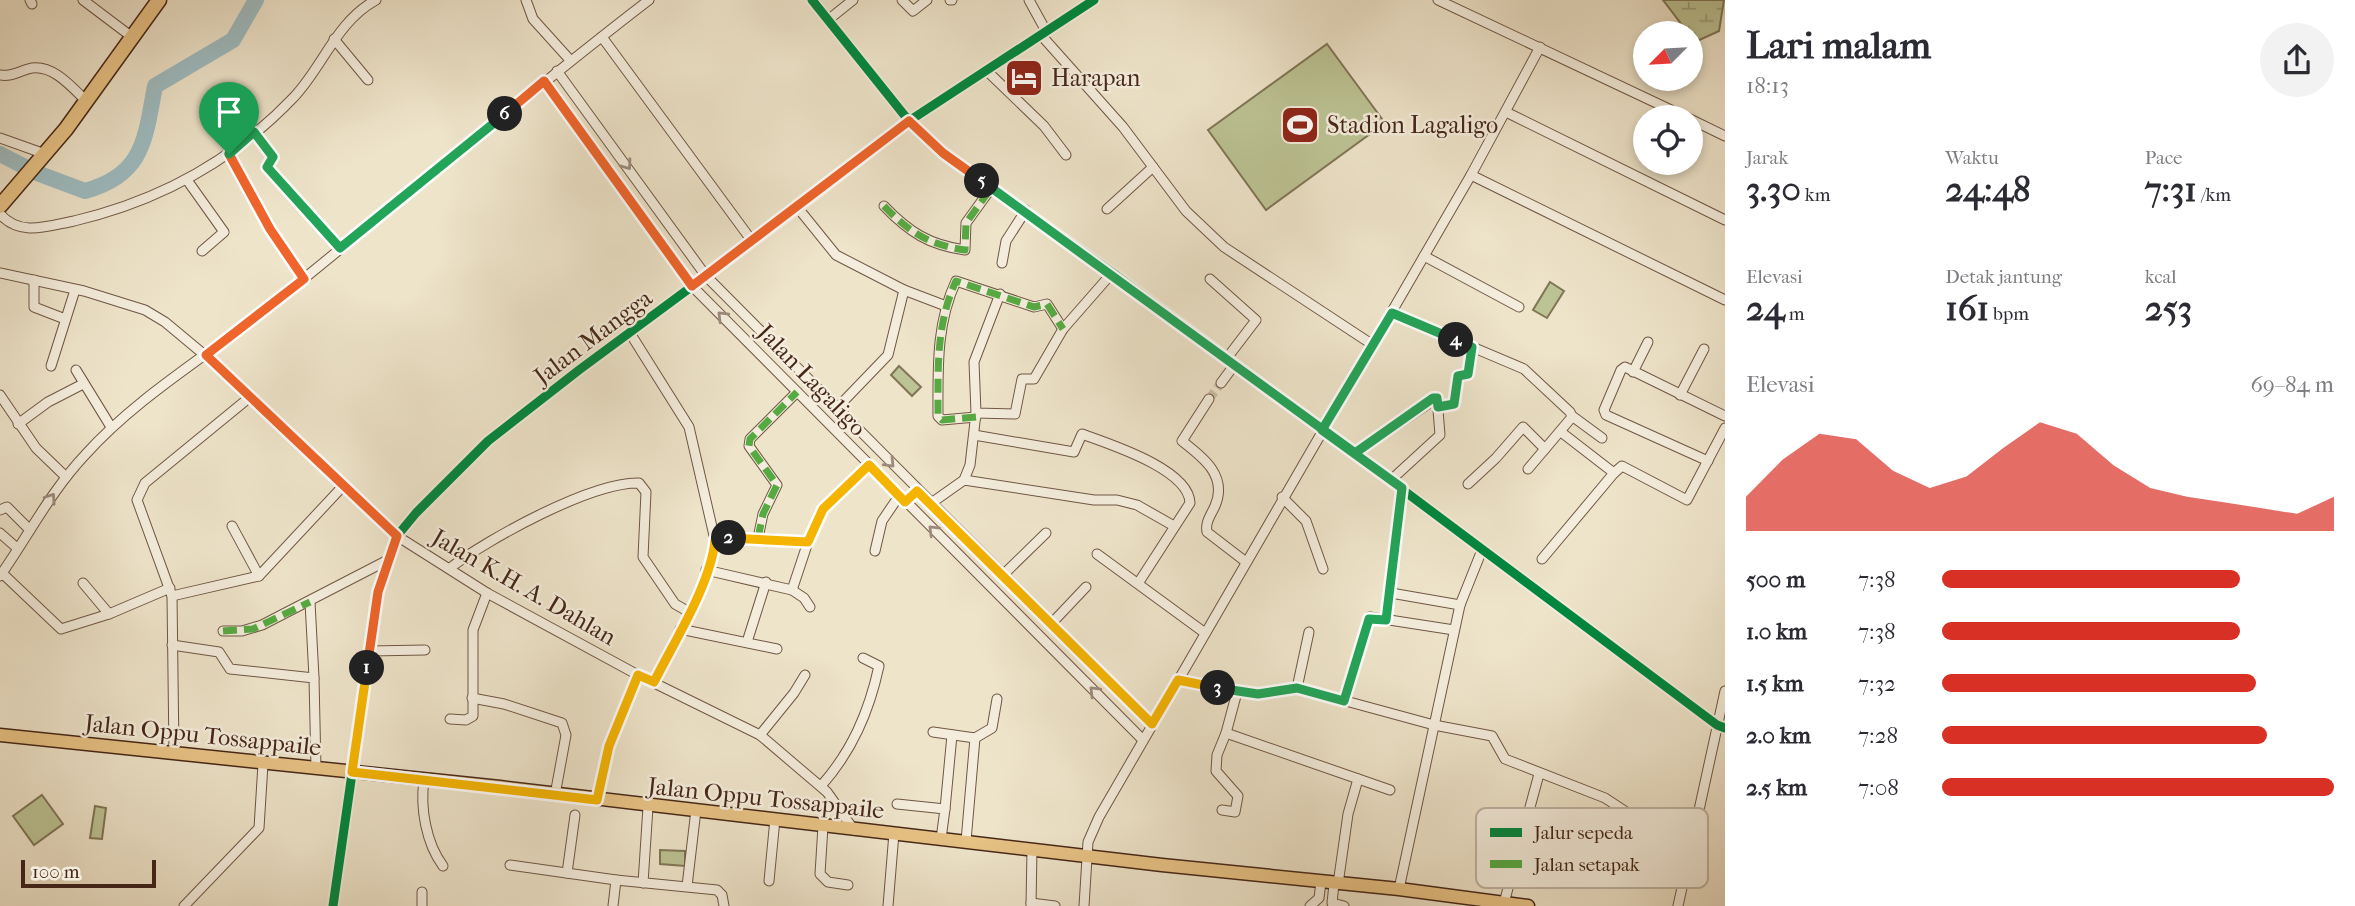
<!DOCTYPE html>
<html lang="id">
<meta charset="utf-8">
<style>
body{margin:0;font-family:"IM FELL French Canon",serif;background:#f2f2f3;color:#2b2b33;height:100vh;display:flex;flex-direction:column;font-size:26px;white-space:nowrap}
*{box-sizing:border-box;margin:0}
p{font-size:23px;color:#7c7c81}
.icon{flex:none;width:38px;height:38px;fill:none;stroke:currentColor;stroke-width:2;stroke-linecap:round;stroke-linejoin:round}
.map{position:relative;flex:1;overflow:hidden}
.panel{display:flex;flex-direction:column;background:#fff;width:630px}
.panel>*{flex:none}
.needle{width:46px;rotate:246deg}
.fabs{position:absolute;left:1633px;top:21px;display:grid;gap:14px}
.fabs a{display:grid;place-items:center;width:70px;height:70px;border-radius:50%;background:#fff;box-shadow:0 4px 10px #0003;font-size:35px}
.scale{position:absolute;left:21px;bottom:18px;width:135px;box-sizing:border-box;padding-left:7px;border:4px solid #462717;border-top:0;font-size:19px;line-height:24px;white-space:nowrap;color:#462717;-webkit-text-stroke:5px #f4eddd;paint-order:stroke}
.pin{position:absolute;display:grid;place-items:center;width:60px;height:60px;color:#fff;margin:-72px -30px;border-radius:50% 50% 50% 0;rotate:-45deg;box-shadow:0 0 7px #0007}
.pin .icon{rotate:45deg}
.km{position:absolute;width:35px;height:35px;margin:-18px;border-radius:50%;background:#222;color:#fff;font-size:19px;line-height:35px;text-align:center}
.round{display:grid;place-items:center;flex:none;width:74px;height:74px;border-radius:37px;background:#f2f2f3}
.summary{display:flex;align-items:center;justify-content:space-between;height:119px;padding:0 21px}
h1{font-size:38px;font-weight:700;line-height:52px}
.figures{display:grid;grid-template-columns:repeat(3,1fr);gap:10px;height:119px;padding:7px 21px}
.figures div{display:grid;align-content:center}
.figures b{font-size:35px;font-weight:700}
.figures small{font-size:19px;font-weight:400}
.figures p{font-size:19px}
.chart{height:196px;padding:14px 21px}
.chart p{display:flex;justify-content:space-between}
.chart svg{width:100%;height:126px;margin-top:7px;fill:#d93025;opacity:.7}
ul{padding:0 21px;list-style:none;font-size:23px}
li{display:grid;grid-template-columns:112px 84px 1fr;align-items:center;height:52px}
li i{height:18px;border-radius:9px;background:#d93025}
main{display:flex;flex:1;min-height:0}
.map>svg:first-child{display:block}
</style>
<main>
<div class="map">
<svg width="1725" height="906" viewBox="0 0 1725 906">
<defs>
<pattern id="wetland-marsh" width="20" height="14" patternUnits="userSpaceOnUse" patternTransform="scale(1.75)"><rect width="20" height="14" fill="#bcc394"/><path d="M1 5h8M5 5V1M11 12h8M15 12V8" fill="none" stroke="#9b9e78"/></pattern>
</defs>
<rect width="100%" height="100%" fill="#eee4ca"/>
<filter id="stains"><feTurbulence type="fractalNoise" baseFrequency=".00286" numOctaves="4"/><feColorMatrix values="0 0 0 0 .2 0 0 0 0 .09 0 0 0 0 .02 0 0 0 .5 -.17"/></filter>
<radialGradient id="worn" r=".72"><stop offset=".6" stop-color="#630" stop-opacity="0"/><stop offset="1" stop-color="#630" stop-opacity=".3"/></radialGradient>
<polygon fill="url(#wetland-marsh)" stroke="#817556" stroke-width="2" points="1663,0 1724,0 1719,31 1695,42"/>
<g fill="#bcc394" stroke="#817556" stroke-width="2">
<polygon points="1327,44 1385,123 1266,210 1208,130"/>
<polygon points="1550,282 1564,291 1547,318 1533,310"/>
<polygon points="899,366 921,387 912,396 891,375"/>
<polygon points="42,795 63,824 34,845 13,816"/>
<polygon points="95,806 106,808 102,839 90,838"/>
<polygon points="660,850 685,851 685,866 660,864"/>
</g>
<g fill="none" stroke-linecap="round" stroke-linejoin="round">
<path stroke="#9ebcc1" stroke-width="16" d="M0,154L37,173L85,191C144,175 145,139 155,86L233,40L256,0"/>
<polyline stroke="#ccbea6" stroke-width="9" stroke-dasharray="9 4.5" stroke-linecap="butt" points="1209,399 1221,383"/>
<defs>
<g id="minor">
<polyline points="30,0 32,4"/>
<polyline points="83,0 132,37"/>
<polyline points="526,0 533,19 570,60"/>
<polyline points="812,0 909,121 943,153 1117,276 1717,725 1725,728"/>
<polyline points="902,0 913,11 927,0"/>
<polyline points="950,0 952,0"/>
<polyline points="1029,0 1046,31"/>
<polyline points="1438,0 1686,117"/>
<polyline points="828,20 853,0"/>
<polyline points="1041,35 1123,127 1186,211 1224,247 1373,345"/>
<polyline points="602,37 752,241"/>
<polyline points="334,39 368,80"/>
<polyline points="557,71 706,276 1152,724"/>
<polyline points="987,71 1044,126 1066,155"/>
<path d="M0,75C10,77 18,72 28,69C51,62 72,87 86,101"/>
<polyline points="544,81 692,286 1142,739"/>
<polyline points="1506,112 1725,220"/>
<polyline points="1690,119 1725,136"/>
<polyline points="254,132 273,157 267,167 340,248"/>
<polyline points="0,138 45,154"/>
<polyline points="229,154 270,229 304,279"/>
<polyline points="1471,175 1725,300"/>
<polyline points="187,180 224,232 202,251"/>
<path d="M884,206C909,232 929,245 965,250L966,223L992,187"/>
<polyline points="798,208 836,255 904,290"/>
<polyline points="1107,209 1153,167"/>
<path d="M0,214C20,237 48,226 74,221C159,201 234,160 294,97C324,65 336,22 376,0"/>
<polyline points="1424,256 1519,307"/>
<polyline points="1002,263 1006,241 1026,210"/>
<polyline points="0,273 84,291 145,310 165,322 225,372 397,536 487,593 638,675 760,735 827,792 854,830"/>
<polyline points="1210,279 1256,320 1227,358"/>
<polyline points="34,280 34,307 65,319"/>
<polyline points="1000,294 974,362 976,413 1015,414 1022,379 1034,379 1063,329 1112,273"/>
<polyline points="1392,313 1524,369 1570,412 1572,417 1528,469"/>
<path d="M630,333L689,427L715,540C711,585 674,641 654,682"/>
<polyline points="51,366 75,290"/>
<polyline points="76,370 111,427"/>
<polyline points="1633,372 1648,342"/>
<polyline points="1221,383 1235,364"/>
<polyline points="0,395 36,448 66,477"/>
<polyline points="1680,395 1704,349"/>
<path d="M1209,399L1182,441C1203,457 1228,476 1215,506C1211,515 1205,522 1207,532L1246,562"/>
<polyline points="1439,407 1454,404 1458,376 1468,374 1472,347"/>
<polyline points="837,408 888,355 904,290 946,306"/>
<polyline points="1572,416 1602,438"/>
<path d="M976,417L942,420L938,416C938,369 936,324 956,281L1034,307L1047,304L1063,329"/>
<polyline points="18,424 48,402 83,384"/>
<path d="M974,435L1074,452L1082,434C1109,444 1189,469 1190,503L1139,582"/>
<polyline points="1355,453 1437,398 1440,435 1391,480"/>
<polyline points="1708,461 1606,415 1604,410 1621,370 1625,367 1725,416"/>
<polyline points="1614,473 1622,466 1687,500 1725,428"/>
<polyline points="964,480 970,465 976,413"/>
<polyline points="1468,484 1496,458 1523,427 1545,449"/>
<polyline points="1282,497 1306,521 1323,569"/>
<polyline points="930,504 964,480 1094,500 1117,500 1137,505 1174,526"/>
<polyline points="0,510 7,507 30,530"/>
<polyline points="232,526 259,576"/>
<polyline points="0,533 17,548"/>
<polyline points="758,538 763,514 777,485 749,446 750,439 797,392"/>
<polyline points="715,540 758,538 808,542 823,509 869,465"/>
<polyline points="875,551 882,521 899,496"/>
<polyline points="1097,554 1205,633"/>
<polyline points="1542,559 1614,473 1561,432"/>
<path d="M450,568C488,539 591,482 639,483L646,492L643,557L675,604L689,612"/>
<polyline points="706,570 792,590 804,598 810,607"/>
<polyline points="2,573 61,629 109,614 83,583"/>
<path d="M0,576C28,536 51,491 85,455C138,396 209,355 270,306C397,204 520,99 649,0"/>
<polyline points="1002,576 1046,533"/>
<polyline points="792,590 808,542"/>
<polyline points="1391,593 1460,605 1399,889"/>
<polyline points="172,596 259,576 344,485"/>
<polyline points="310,602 314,678"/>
<polyline points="1460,605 1482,550"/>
<polyline points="109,614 170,588"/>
<polyline points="1386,620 1402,488"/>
<polyline points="1051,624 1086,587"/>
<polyline points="680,629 777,649"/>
<polyline points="223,631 242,631 262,625 386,561"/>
<polyline points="747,642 766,582"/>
<polyline points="172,645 219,652 230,669 314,678 316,768"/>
<polyline points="370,651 425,650"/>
<polyline points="1178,680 1257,694 1298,688 1434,725 1492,736 1505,759 1605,798 1640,821 1695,828"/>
<polyline points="1297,688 1309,632"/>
<polyline points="1237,692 1226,733 1390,790"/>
<polyline points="472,698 504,704 562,723 566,735 555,795"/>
<polyline points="1344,701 1370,617 1454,630"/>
<polyline points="450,719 466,720 473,716 473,630 487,593"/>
<polyline points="933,732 975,738 966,841"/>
<polyline points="760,735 794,693 805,675"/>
<polyline points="975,738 992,728 997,699"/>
<polyline points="174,753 172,596 137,500 145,483 250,397"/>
<path d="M424,780C420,808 426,843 443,866"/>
<path d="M821,786C852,751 869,712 879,666L863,658"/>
<polyline points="597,800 609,746 638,675"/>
<polyline points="897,804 945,809 941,839"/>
<polyline points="945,809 952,735"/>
<polyline points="1222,810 1235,812 1238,796 1216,771 1217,755 1226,733"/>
<polyline points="823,826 820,874 828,882 848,885"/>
<polyline points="510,865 616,880"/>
<polyline points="567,873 575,815"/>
<polyline points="769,881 775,819"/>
<polyline points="643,883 648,807"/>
<polyline points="1334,884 1332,903 1344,906"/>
<polyline points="1338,884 1348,814 1358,779"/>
<polyline points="687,886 696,810"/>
<polyline points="1031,903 1055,906"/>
<polyline points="1504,903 1539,774"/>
<polyline points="184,906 259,828 263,764"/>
<polyline points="333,906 378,592 397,536 416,513 488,441 579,370 798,208 909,121 1094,0"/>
<polyline points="422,906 422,892"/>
<polyline points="613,906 616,880 717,890 722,895 724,906"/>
<polyline points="888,906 894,833"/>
<polyline points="1031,906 1032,849"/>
<polyline points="1084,906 1088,842 1099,817 1471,175 1540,47"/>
<polyline points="1310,906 1319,898 1321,882"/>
<polyline points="1678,906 1725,691"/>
</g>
<polyline id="major" points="0,735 500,787 1162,865 1399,889 1528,906"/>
<polyline id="highway" points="0,206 66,129 159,0"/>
</defs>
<use href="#minor" stroke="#705644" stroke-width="11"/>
<use href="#major" stroke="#462717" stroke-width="15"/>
<use href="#highway" stroke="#462717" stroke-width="17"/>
<use href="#minor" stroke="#f4eddd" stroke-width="9"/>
<use href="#major" stroke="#e7c285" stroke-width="12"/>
<use href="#highway" stroke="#e7c285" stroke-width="14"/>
<g stroke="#56aa42" stroke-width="7" stroke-dasharray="14 7" stroke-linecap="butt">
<path d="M884,206C909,232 929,245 965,250L966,223L992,187"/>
<path d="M976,417L942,420L938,416C938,369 936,324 956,281L1034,307L1047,304L1063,329"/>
<polyline points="758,538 763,514 777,485 749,446 750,439 797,392"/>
<polyline points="223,631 253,629 310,602"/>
</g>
<defs>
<g id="cycleway">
<polyline points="812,0 909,121 943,153 1117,276 1717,725 1725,728"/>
<polyline points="333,906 378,592 397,536 416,513 488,441 579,370 798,208 909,121 1094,0"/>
</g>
</defs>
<use href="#cycleway" stroke="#f4eddd" stroke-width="13"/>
<use href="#cycleway" stroke="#00873e" stroke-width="9"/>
</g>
<defs><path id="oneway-chevron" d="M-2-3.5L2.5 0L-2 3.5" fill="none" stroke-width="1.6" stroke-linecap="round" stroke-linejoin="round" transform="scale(1.75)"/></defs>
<g stroke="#9d8a7a">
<use href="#oneway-chevron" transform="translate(627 165) rotate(54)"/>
<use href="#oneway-chevron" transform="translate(722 316) rotate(-135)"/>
<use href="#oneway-chevron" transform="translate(890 463) rotate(46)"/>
<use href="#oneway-chevron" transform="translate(51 498) rotate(-56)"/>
<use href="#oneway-chevron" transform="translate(933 530) rotate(-135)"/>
<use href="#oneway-chevron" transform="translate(1094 691) rotate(-135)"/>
</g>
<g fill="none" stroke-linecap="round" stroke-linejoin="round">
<defs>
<polyline id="split-1" points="229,154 270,229 304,279 206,355 397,536 378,592 367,668"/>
<path id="split-2" d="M367,668L352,772L597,800L609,746L638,675L654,682C674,642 711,584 715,540L729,538"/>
<polyline id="split-3" points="729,538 808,542 823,509 869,465 905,502 917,491 1152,724 1178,680 1218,688"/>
<polyline id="split-4" points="1218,688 1258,694 1297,688 1344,701 1369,619 1386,620 1402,488 1322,430 1392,313 1456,340"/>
<polyline id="split-5" points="982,181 1355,453 1433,398 1437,398 1438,407 1454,404 1458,376 1468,374 1472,347 1456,340"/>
<polyline id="split-6" points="505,114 544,81 692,286 909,121 943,153 982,181"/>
<polyline id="split-7" points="229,154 254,132 273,157 267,167 340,248 505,114"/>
</defs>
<use href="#split-1" stroke="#fff" stroke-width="14"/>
<use href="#split-2" stroke="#fff" stroke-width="14"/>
<use href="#split-3" stroke="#fff" stroke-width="14"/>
<use href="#split-4" stroke="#fff" stroke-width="14"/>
<use href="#split-5" stroke="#fff" stroke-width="14"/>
<use href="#split-6" stroke="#fff" stroke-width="14"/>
<use href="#split-7" stroke="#fff" stroke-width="14"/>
<use href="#split-1" stroke="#f0652b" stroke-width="9"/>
<use href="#split-2" stroke="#f5b400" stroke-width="9"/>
<use href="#split-3" stroke="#f5b400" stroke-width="9"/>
<use href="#split-4" stroke="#22a559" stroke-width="9"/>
<use href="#split-5" stroke="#22a559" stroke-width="9"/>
<use href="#split-6" stroke="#f0652b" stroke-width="9"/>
<use href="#split-7" stroke="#22a559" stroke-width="9"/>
</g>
<defs>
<symbol id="hotel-square" viewBox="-11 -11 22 22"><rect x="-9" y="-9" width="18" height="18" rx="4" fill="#8f2418" stroke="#f4eddd"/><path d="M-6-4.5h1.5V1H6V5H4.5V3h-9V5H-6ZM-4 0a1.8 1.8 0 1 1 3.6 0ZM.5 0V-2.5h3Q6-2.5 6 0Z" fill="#fff"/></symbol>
<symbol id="stadium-square" viewBox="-11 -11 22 22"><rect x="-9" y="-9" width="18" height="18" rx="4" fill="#8f2418" stroke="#f4eddd"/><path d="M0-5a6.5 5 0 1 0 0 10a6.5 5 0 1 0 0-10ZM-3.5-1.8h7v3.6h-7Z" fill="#fff"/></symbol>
</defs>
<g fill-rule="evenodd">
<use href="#hotel-square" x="1002" y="56" width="44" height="44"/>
<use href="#stadium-square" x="1278" y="103" width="44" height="44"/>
</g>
<g text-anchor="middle" stroke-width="5" stroke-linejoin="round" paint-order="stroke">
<g font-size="24" fill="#462717" stroke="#f4eddd" text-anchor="start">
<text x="1051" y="86">Harapan</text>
<text x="1327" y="133">Stadion Lagaligo</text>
</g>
<g font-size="24" fill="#462717" stroke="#f4eddd">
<text transform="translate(593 337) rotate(-37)" y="8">Jalan Mangga</text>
<text transform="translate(812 380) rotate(46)" y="8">Jalan Lagaligo</text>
<text transform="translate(524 587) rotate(30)" y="8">Jalan K.H. A. Dahlan</text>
<text transform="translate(203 735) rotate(6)" y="8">Jalan Oppu Tossappaile</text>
<text transform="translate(766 798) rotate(6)" y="8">Jalan Oppu Tossappaile</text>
</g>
</g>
<rect x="1476" y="808" width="232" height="80" rx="10" fill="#f4eddd" stroke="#c0b2a2" stroke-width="2"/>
<rect x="1490" y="828" width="32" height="9" fill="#00873e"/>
<rect x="1490" y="860" width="32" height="8" fill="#56aa42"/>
<g font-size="19" fill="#462717">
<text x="1534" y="839">Jalur sepeda</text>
<text x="1534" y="871">Jalan setapak</text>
</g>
<rect width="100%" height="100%" filter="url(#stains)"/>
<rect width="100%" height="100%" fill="url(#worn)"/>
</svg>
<div class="fabs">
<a><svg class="needle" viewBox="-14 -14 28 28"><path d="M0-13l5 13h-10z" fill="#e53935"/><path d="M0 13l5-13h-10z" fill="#7c7c81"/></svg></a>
<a><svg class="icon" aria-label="locate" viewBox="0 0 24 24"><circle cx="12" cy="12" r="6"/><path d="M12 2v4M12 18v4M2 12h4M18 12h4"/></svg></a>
</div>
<div class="scale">100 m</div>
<div class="pin" style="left:229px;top:154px;background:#1e9e55"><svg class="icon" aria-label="arrive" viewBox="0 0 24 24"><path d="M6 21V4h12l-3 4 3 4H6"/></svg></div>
<b class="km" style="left:367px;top:668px">1</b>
<b class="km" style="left:729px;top:538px">2</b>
<b class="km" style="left:1218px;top:688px">3</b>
<b class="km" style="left:1456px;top:340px">4</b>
<b class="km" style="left:982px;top:181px">5</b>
<b class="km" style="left:505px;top:114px">6</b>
</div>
<section class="panel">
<div class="summary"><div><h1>Lari malam</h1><p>18:13</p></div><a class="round"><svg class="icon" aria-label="share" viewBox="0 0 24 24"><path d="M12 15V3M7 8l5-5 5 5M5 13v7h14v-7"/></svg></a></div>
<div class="figures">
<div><p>Jarak</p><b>3.30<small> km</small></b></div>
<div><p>Waktu</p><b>24:48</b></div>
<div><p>Pace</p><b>7:31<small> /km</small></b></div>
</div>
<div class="figures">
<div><p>Elevasi</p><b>24<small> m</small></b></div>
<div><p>Detak jantung</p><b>161<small> bpm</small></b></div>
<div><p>kcal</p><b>253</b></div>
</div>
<div class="chart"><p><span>Elevasi</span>69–84 m</p>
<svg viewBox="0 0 160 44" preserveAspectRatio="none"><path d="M0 44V32L10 19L20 10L30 12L40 23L50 29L60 25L70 15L80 6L90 10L100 21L110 29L120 32L130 34L140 36L150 38L160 32V44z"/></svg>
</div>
<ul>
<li><b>500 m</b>7:38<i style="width:76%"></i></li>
<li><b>1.0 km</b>7:38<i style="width:76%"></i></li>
<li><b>1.5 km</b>7:32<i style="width:80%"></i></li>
<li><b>2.0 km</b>7:28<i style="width:83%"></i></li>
<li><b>2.5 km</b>7:08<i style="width:100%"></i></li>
</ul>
</section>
</main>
